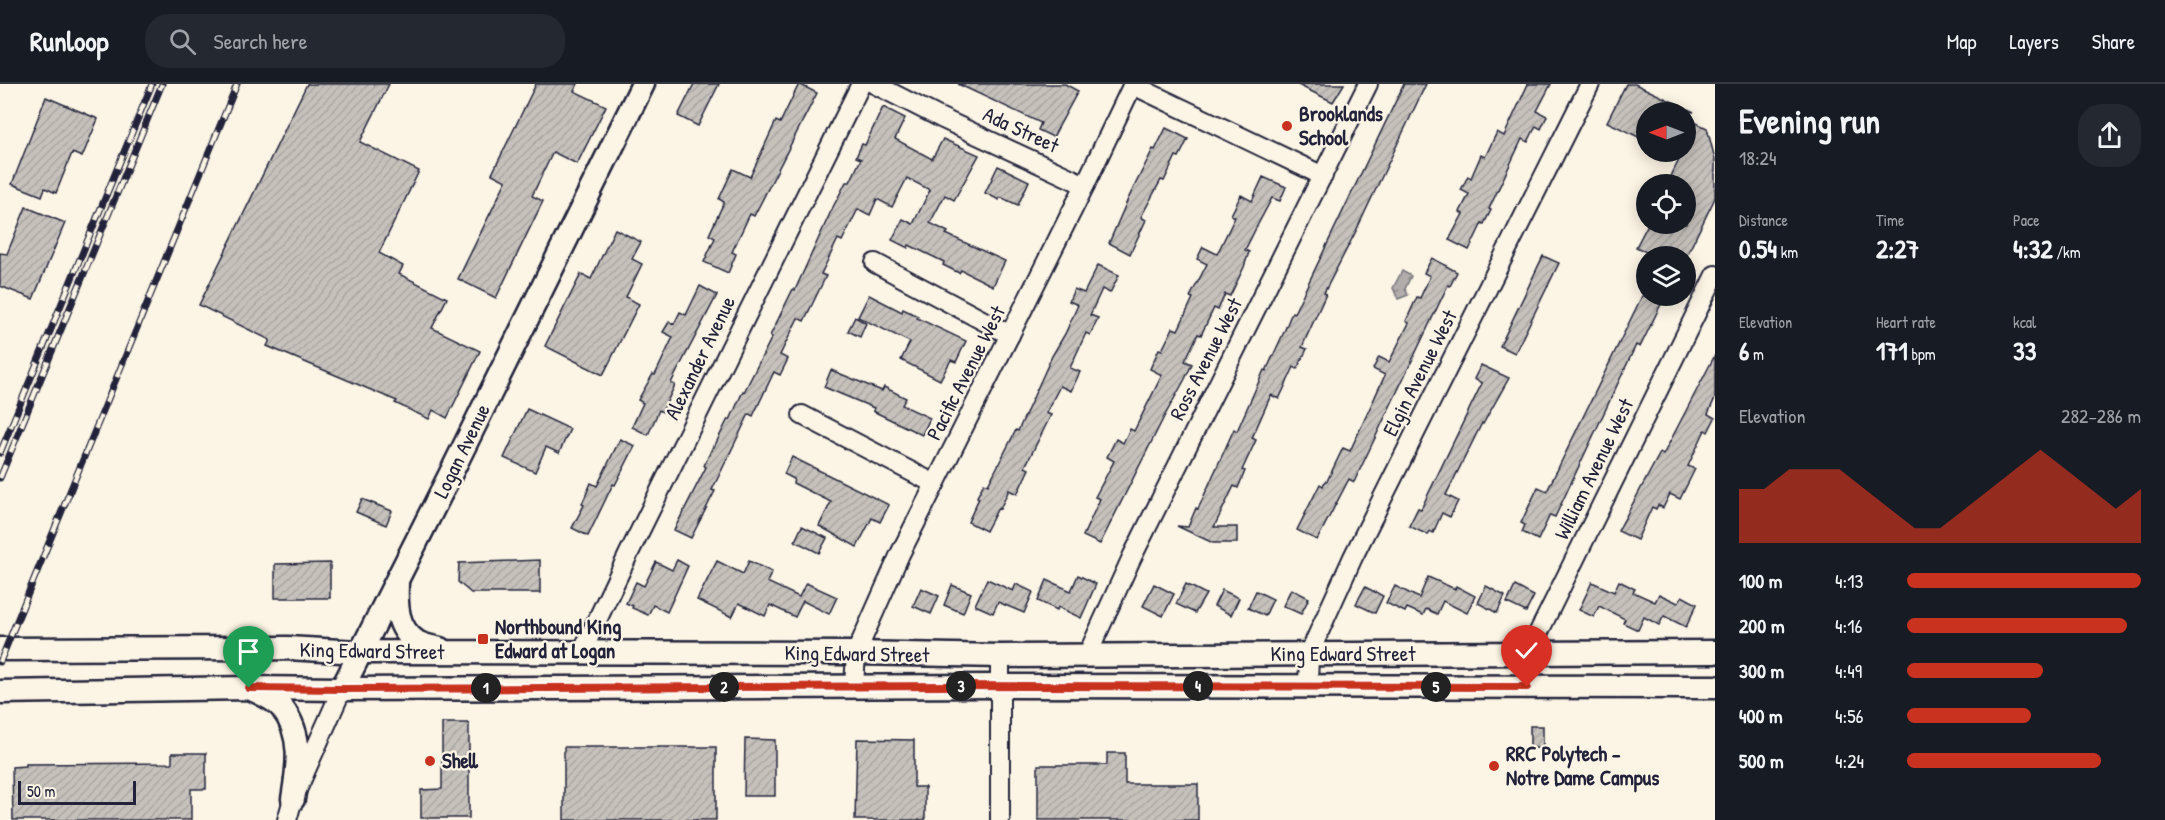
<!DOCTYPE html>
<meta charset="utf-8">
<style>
body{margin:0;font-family:"Patrick Hand",sans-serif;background:#242831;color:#f1f3f6;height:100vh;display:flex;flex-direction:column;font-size:22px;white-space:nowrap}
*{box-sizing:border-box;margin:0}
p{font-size:20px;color:#9ea1a6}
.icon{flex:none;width:33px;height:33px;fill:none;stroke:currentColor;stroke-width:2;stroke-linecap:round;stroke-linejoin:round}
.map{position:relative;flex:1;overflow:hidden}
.side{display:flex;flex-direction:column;background:#171b24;width:450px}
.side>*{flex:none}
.needle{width:39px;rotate:270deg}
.tools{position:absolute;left:1636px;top:18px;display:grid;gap:12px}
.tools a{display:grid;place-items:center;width:60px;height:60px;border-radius:50%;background:#171b24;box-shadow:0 3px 15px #0003;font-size:30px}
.scale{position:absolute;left:18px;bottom:15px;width:118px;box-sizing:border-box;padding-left:6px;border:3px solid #22223b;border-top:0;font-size:16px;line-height:21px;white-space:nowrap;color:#22223b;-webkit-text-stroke:4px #fcf5e5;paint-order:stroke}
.pin{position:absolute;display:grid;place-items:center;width:51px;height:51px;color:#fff;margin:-62px -26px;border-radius:50% 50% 50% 0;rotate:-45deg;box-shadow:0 0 6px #0007}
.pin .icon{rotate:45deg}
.km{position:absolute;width:30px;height:30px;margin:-15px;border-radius:50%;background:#222;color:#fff;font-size:16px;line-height:30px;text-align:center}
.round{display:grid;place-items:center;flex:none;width:63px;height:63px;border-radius:24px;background:#242831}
.overview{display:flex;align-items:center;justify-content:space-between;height:102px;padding:0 24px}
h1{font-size:33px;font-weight:700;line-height:45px}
.stats{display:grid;grid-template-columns:repeat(3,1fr);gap:9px;height:102px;padding:6px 24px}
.stats div{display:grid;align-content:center}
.stats b{font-size:26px;font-weight:700}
.stats small{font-size:16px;font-weight:400}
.stats p{font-size:16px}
.chart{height:168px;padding:12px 24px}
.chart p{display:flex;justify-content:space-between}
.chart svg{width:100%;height:108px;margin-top:6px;fill:#c8321e;opacity:.7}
ul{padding:0 24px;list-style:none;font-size:20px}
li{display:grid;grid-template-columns:96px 72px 1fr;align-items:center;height:45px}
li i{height:15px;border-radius:8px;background:#c8321e}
header{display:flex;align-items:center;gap:36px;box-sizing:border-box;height:84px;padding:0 30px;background:#171b24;border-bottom:2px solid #363941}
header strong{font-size:28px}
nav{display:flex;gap:33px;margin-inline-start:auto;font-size:21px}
.search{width:420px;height:54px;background:#242831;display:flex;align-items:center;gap:15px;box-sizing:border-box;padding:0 21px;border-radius:24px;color:#9ea1a6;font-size:22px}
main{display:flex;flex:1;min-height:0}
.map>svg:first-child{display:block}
</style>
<header>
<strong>Runloop</strong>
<div class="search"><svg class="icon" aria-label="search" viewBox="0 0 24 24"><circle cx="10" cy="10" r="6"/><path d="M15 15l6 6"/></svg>Search here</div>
<nav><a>Map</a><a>Layers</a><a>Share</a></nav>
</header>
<main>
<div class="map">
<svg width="1715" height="736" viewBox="0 0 1715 736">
<defs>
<pattern id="water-ripples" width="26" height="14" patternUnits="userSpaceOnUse" patternTransform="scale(1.5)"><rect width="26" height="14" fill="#b2adab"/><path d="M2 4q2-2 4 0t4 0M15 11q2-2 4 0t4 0" fill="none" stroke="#908c8c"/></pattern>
<pattern id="building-hatch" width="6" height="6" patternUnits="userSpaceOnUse" patternTransform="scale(1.5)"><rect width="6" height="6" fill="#c6c1bb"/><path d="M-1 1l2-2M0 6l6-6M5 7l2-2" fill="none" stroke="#aaa6a2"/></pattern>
</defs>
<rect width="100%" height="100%" fill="#fcf5e5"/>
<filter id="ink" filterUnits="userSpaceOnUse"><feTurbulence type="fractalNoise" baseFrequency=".0167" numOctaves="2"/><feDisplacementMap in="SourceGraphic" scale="12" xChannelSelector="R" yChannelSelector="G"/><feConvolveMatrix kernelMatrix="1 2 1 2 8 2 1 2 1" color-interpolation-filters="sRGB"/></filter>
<g filter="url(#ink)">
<polygon fill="url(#water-ripples)" stroke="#78757e" stroke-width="1.5" points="1402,187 1411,192 1405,205 1408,211 1398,215 1393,204"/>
<g fill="url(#building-hatch)" stroke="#22223b" stroke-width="1.5">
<polygon points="307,0 389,0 360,58 419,87 379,169 403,182 399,190 447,214 432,244 480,267 447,334 433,326 429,335 395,319 397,317 267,262 270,256 199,221"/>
<polygon points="536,0 578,0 574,7 606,22 577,80 553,68 532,112 543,117 496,214 458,195 506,97 492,90"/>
<polygon points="694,0 719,0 698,42 678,32"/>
<polygon points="799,0 817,9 754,132 750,130 732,168 736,170 728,189 704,178 715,154 709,151 724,118 719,115 733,85 750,93 776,37 780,39"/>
<polygon points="958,0 1065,0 1078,7 1053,53 1038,46 1041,39"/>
<polygon points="1296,0 1344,0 1333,18"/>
<polygon points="1404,0 1426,0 1355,149 1324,209 1326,210 1302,263 1307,265 1297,285 1294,283 1279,315 1271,311 1252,354 1256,356 1242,386 1245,387 1238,404 1234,402 1214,443 1237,443 1237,459 1213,459 1177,442 1188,443 1196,424 1198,425 1234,345 1237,347 1264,286 1266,287 1284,248 1292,228 1294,229"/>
<polygon points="1528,0 1551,0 1537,27 1547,32 1541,45 1536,42 1528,58 1522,55 1489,125 1491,126 1484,140 1482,139 1469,166 1449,156 1463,130 1460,128 1469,110 1461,106 1468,92 1471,94 1481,71 1485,73 1497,48 1504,52"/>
<polygon points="1626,0 1635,0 1694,28 1647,28 1647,57 1607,38"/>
<polygon points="46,13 98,35 82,73 72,69 56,109 45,104 42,112 12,100"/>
<polygon points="883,23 905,34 895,55 932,75 943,55 979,71 954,116 945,111 930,139 948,148 946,150 1005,177 993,202 961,186 959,189 943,181 944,178 909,161 908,164 892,156 903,135 913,140 930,106 907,94 892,123 877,115 870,131 858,125 842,157 838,155 821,190 826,192 804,237 798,234 780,271 788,275 780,291 774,288 753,332 749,330 712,406 715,407 691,454 674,446 706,383 704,382 713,362 714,363 728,335 730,336 743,307 744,308 772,253 770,252 793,205 795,206 832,125 846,98 850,98 861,75 856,73 862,60 865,61"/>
<polygon points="1686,34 1707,44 1715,75 1715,114 1686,173 1686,170 1685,172 1654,172 1636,163 1648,140 1686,140 1686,100 1667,100 1683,68 1686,68"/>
<polygon points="1166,44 1188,55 1179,73 1176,72 1164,97 1161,96 1141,133 1146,136 1130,170 1109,159 1128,115 1153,65 1155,66"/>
<polygon points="998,82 1029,97 1018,121 1000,113 999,116 985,109"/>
<polygon points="1263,93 1286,103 1280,117 1272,114 1256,144 1245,166 1249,168 1244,183 1230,212 1225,210 1218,226 1214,224 1201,251 1198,250 1185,277 1192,280 1185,295 1164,333 1100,460 1083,452 1100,415 1095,413 1114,377 1107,373 1116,355 1123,359 1130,345 1134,347 1162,291 1150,285 1159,265 1162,266 1173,244 1178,246 1193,214 1190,213 1207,180 1197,175 1203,163 1217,170 1235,133 1231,131 1241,111 1252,117"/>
<polygon points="26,123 65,139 33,215 0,202 0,169 7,170"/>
<polygon points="615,145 641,158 632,175 642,180 626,213 639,220 603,291 545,262 581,190 591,195"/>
<polygon points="1543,172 1559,179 1515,269 1500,262"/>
<polygon points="1432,174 1457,188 1450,202 1448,201 1354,398 1349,395 1317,456 1297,446 1320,400 1323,402 1325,397 1327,397 1343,364 1350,367 1385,291 1373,285 1379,273 1389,278 1409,239 1406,237 1417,213 1420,214 1430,192 1424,189"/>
<polygon points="1098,181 1119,191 1110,209 1102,205 1090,231 1098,234 1090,251 1086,249 1070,284 1080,288 1071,307 1060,302 1046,329 1051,331 1025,383 1029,385 1017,410 1009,406 1000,425 998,424 986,447 968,438 979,414 977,413 984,399 988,401 1016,346 1018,347 1052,272 1065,250 1078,221 1069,217 1074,205 1084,209"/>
<polygon points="700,202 717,211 671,299 675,301 662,328 659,326 648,351 632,343 643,319 638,316 653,290 655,291 673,253 663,248 669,238 674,240 680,228 686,231"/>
<polygon points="869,211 902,228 903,225 918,232 917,234 966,257 956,278 951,276 940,296 901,276 910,258 858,233"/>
<polygon points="1642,212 1665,212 1640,263 1636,261 1555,433 1550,431 1538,456 1522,448 1525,441 1521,439 1538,403 1547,407"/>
<polygon points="855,233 866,239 860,253 848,247"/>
<polygon points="1715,271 1715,314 1708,330 1715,334 1708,348 1705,346 1688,382 1695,385 1680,415 1670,410 1663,424 1658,421 1656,425 1652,423 1637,456 1618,447 1660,369 1663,371"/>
<polygon points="1481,281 1509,294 1483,340 1482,339 1446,411 1458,417 1450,433 1442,429 1433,449 1430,447 1428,451 1409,442 1418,424 1421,425 1482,299 1474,295"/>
<polygon points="831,286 882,307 884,303 906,314 902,321 930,334 922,351 873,327 874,324 824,303"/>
<polygon points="527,325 570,345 559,369 546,363 535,388 504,374"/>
<polygon points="620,355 635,362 615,401 613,400 588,452 572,444 584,421 582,420 591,399 597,402"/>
<polygon points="792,373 889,421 880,438 872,434 857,463 819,442 831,418 793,399 794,395 784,390"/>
<polygon points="362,415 392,427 386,441 356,428"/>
<polygon points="802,442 827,454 819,469 795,457"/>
<polygon points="540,476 540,509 471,509 458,498 459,479"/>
<polygon points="677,476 688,482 667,528 653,521 648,531 632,524 633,522 626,519 636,498 644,502 656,478 672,486"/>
<polygon points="717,477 743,490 749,477 772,488 767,498 799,513 806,499 837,513 829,530 803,517 795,533 770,521 765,532 739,519 732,533 697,516"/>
<polygon points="330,479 330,514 275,514 275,480"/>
<polygon points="1078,491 1096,500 1081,534 1058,523 1057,526 1038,517 1047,496 1071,507"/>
<polygon points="1428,493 1455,505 1456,502 1475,512 1467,529 1443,517 1437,530 1426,525 1423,531 1407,524 1405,528 1386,519 1395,502 1419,514"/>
<polygon points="987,495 1013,507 1016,500 1033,508 1024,529 998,518 993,529 975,521"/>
<polygon points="1619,497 1635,505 1633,508 1655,518 1659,510 1678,519 1682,512 1697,520 1686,543 1664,532 1659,541 1644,533 1638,546 1623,539 1625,535 1599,522 1594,533 1579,526 1592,498 1614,508"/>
<polygon points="1154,500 1174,510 1163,532 1143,522"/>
<polygon points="1186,500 1206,510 1195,529 1176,520"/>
<polygon points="952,501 971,509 963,529 944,521"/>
<polygon points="1486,502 1505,512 1497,529 1478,519"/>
<polygon points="1515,502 1534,512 1526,528 1507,519"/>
<polygon points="1365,503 1383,512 1375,529 1356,520"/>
<polygon points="921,504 939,512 931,530 913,522"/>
<polygon points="1291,505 1309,514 1301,530 1283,522"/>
<polygon points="1222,506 1239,514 1231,531 1214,522"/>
<polygon points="1256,507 1273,515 1265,532 1248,524"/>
<polygon points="442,639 469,639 469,734 421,734 421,706 442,705"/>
<rect x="1530" y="642" width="13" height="22"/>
<polygon points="745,655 775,656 775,712 744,712"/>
<polygon points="857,655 914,656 914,703 925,703 925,736 855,736"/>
<rect x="564" y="663" width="152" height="73"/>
<polygon points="172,669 206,669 206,705 191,705 191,736 13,736 12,683 26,682 26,680 172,679"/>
<polygon points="1107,669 1125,669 1125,700 1198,700 1198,736 1038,736 1038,681 1107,681"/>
</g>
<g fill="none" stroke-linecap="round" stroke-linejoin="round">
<defs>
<g id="minor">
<polyline points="874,0 941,34 1085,101"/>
<polyline points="1133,1 1323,92"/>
<polyline points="875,179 1010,251"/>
<polyline points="802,331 935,400"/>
<polyline points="581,570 629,469 861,0"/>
<polyline points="1087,572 1132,473 1368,0"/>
<polyline points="854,602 856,569 900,470 1085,101 1133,0"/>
<polyline points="1308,603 1309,570 1353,473 1590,0"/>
<polyline points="1527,603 1528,570 1715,191"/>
<polyline points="287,736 293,715 342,605"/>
<polyline points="1000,736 1000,572"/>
</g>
<g id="major">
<path d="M397,498C396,520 396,545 417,558C423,562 433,563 440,565"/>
<polyline points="0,565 287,564 359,568 856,569 1000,572 1715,568"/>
<path d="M250,604C261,610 275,615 282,624C304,652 298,684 293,715"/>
<polyline points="342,605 453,385 643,0"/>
<polyline points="0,608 249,604 342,605 1000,602 1715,603"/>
</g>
</defs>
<use href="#minor" stroke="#22223b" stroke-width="22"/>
<use href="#major" stroke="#22223b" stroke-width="27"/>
<use href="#minor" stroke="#fcf5e5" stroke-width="18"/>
<use href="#major" stroke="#fcf5e5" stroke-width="22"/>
<defs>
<g id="rail">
<polyline points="0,369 152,0"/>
<polyline points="0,394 162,0"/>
<polyline points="0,578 237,0"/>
</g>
</defs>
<use href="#rail" stroke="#22223b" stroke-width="7"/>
<use href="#rail" stroke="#fcf5e5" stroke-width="4.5" stroke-dasharray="14" stroke-linecap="butt"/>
</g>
</g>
<g fill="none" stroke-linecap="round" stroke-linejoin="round" filter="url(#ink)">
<defs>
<polyline id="route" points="249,604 342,605 947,602 1527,603"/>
</defs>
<use href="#route" stroke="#fff" stroke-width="12"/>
<use href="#route" stroke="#c8321e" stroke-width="8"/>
</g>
<g fill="#c8321e" stroke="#fcf5e5" stroke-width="2">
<circle cx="1287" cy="42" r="6"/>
<rect x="477" y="549" width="12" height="12" rx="3"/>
<circle cx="430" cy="677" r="6"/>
<circle cx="1494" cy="682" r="6"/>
</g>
<g text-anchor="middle" stroke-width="4.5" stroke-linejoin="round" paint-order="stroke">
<g font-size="21" font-weight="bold" fill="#22223b" stroke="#fcf5e5" text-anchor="start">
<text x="1299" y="37">Brooklands<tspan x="1299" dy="24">School</tspan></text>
<text x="495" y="550">Northbound King<tspan x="495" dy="24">Edward at Logan</tspan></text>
<text x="1506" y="677">RRC Polytech –<tspan x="1506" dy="24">Notre Dame Campus</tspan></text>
<text x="442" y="684">Shell</text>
</g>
<g font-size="21" fill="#22223b" stroke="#fcf5e5">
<text transform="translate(1021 46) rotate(25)" y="7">Ada Street</text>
<text transform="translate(700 274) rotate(-64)" y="7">Alexander Avenue</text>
<text transform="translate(1206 275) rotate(-63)" y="7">Ross Avenue West</text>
<text transform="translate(966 289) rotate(-63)" y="7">Pacific Avenue West</text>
<text transform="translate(1420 289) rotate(-63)" y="7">Elgin Avenue West</text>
<text transform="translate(462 367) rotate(-64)" y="7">Logan Avenue</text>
<text transform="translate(1594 385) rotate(-64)" y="7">William Avenue West</text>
<text transform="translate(372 567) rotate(1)" y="7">King Edward Street</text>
<text transform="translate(857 570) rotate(1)" y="7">King Edward Street</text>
<text x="1343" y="577">King Edward Street</text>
</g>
</g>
</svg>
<div class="tools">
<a><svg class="needle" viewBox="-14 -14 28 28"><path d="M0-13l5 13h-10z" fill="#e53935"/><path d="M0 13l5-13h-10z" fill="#9ea1a6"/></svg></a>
<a><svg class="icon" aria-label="locate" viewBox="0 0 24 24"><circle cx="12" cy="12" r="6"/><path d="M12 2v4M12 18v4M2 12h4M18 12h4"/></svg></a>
<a><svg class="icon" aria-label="layers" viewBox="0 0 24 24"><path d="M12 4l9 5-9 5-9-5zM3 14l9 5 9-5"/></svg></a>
</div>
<div class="scale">50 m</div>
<div class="pin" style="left:249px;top:604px;background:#1e9e55"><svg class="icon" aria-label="arrive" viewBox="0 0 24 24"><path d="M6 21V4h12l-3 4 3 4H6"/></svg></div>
<div class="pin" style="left:1527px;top:603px;background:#d93025"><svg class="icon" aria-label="check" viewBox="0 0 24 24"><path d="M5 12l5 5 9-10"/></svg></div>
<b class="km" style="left:486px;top:604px">1</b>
<b class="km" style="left:724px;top:603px">2</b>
<b class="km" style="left:961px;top:602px">3</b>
<b class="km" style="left:1198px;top:602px">4</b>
<b class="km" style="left:1436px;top:603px">5</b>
</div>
<section class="side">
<div class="overview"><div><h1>Evening run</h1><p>18:24</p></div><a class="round"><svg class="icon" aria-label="share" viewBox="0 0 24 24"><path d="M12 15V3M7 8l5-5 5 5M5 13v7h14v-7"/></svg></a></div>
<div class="stats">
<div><p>Distance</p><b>0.54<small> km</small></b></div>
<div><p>Time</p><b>2:27</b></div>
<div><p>Pace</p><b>4:32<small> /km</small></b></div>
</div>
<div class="stats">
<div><p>Elevation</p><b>6<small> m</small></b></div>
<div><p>Heart rate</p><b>171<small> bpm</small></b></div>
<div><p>kcal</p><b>33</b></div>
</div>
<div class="chart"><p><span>Elevation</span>282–286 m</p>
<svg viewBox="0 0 160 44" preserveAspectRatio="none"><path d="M0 44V22L10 22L20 14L30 14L40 14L50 22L60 30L70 38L80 38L90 30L100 22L110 14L120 6L130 14L140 22L150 30L160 22V44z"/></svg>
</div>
<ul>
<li><b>100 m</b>4:13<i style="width:100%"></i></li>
<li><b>200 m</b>4:16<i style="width:94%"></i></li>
<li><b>300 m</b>4:49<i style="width:58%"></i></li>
<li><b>400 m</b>4:56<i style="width:53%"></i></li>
<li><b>500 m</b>4:24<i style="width:83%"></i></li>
</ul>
</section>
</main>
